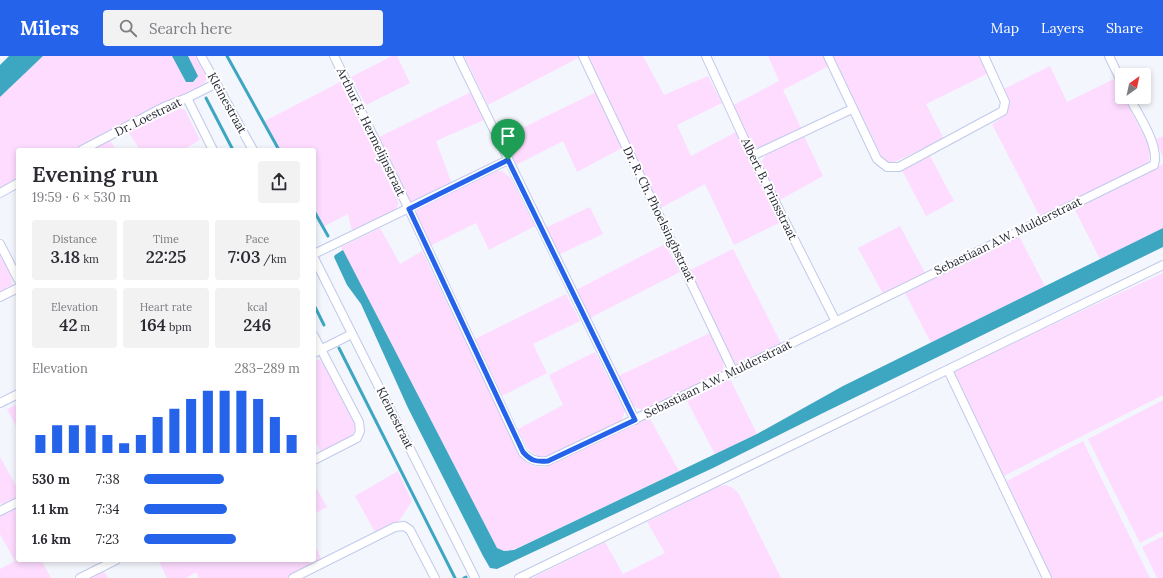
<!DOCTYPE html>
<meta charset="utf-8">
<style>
body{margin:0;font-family:Lora,serif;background:#f2f2f3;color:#2b2b33;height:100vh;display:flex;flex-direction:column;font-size:15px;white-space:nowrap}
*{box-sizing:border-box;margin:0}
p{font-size:13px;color:#7c7c81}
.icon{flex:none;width:22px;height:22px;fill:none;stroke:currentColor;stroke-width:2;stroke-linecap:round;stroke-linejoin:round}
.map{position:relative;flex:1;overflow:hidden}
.panel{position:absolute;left:16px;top:92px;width:300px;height:414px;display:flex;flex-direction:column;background:#fff;border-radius:4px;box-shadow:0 2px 6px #0003}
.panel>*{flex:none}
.needle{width:26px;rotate:33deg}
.fabs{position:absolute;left:1115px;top:12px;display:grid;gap:8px}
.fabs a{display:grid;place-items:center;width:36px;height:36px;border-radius:4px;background:#fff;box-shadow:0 2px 6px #0003;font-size:20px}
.pin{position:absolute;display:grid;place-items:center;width:34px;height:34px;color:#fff;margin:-41px -17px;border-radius:50% 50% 50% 0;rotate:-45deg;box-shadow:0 0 4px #0007}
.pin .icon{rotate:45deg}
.round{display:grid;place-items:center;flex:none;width:42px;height:42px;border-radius:4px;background:#f2f2f3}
.summary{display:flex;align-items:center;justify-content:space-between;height:68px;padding:0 16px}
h1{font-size:22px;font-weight:600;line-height:30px}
.figures{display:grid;grid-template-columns:repeat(3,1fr);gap:6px;height:68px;padding:4px 16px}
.figures div{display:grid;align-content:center;border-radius:4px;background:#f2f2f3;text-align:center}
.figures b{font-size:17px;font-weight:600}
.figures small{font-size:11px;font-weight:400}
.figures p{font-size:11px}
.chart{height:112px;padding:8px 16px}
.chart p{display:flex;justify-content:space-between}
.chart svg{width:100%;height:72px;margin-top:4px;stroke:#2563eb;stroke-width:6}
ul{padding:0 16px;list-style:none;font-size:13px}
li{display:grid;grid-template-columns:64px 48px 1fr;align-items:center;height:30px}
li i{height:10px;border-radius:5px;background:#2563eb}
header{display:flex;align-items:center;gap:24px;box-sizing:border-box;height:56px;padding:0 20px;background:#2563eb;color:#fff}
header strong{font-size:19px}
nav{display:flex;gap:22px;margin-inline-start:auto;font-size:14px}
.search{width:280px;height:36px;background:#f2f2f3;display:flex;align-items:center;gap:10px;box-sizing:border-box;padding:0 14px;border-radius:4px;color:#7c7c81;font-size:15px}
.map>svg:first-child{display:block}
</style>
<header>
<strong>Milers</strong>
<div class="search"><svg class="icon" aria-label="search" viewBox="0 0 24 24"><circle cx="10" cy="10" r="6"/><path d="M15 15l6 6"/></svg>Search here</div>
<nav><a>Map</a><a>Layers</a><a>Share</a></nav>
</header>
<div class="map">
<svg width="1163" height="522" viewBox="0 0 1163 522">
<rect width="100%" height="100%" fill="#f4f6fd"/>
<g fill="#fddcff">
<polygon points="43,0 172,0 187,26 198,20 188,0 195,0 207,22 203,30 197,33 76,94 18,94 18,124 0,133 0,41"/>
<polygon points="392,0 397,0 410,27 366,49 351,21"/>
<polygon points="464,0 579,0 580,1 488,49"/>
<polygon points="587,0 643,0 664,39 708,20 722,47 677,69 691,100 736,76 781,166 734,189 705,128 659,153"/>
<polygon points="768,0 824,0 829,10 783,34 801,72 758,92 750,88 732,50 779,25"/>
<polygon points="833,0 981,0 989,17 926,48 944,83 892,107 885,105 881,99"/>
<path d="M1050,10L1067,46L1114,23L1150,91L1149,105L1145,110L1040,161L992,68C1010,58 1012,52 1004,33Z"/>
<polygon points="342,25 398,142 398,149 395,155 352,175 348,158 323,171 314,155 314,94 279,94 263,66"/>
<polygon points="471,36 484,64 436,85 452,128 415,146 410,145 379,81"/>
<polygon points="596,36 622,92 577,116 563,85 516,109 502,82"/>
<polygon points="180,52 185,54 200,84 183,94 140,94 128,75 172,53"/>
<polygon points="803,78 823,120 778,145 761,107 767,96"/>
<polygon points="1163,80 1163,101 1155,84"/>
<polygon points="110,84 116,94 90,94"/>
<polygon points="930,100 954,145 926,160 902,114"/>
<polygon points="1163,108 1163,172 1100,203 1074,152"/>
<polygon points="497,115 502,115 511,122 535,170 489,194 476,167 430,190 415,159 416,155 420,151"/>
<polygon points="590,151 603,178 558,199 545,172"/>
<polygon points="900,170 925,217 883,238 858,192"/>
<path d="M380,172L400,208L422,195L520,399C528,409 533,411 545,411L649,361L679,415L513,494L504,495L497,493L341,191Z"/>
<polygon points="1019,180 1045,230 931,287 904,235"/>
<polygon points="665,188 680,216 588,263 574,235"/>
<polygon points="733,193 781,287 737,309 734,307 690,214"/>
<polygon points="0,197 11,219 12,232 0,238"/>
<polygon points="1163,217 1163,339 1002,421 953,315"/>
<polygon points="566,238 580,265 533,288 547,317 502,340 475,283"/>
<path d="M710,277C716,288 728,304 722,316L645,354C629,354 624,333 618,320Z"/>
<path d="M595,296L625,355L621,366L549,402C530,402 525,389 518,373L563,349L549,319Z"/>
<path d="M314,304H320L324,309L355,369C355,386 334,391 321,397L314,384Z"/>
<polygon points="730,323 757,378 715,398 687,345"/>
<polygon points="1163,344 1163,475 1140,487 1088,383"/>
<polygon points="18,348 18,374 7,353"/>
<polygon points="1083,385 1150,522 1050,522 1005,426"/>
<polygon points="0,401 18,433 18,440 2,449 0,446"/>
<polygon points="398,415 412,445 397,468 376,478 355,440"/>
<polygon points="314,428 327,451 314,458"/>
<polygon points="726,429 733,432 739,438 781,522 532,522 605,486 623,518 665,497 647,466 717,431"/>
<polygon points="18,451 18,504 41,504 51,522 0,522 0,513 15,505 0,478 0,459"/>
<polygon points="1163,480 1163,522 1157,522 1142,491"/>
<polygon points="314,488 322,504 287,522 199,522 196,516 186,522 167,522 158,504 314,504"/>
<polygon points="104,515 108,522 89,522"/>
</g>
<g fill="#3da7c2">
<polygon points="9,0 43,0 0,41 0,9"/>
<polygon points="172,0 188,0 198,20 193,26 186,26"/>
<polygon points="1163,172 1163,191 821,358 713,412 497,513 490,512 483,500 408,352 361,248 347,229 334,201 335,199 343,194 497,492 504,495 514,494 757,378 843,330"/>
</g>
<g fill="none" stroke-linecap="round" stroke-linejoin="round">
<g stroke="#3da7c2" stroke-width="3">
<polyline points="227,0 279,94"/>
<polyline points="206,42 233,94"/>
<polyline points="314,155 328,180"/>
<polyline points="314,249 324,269"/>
<polyline points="339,292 455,522"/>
<polyline points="464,522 466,521"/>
</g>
<defs>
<g id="minor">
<polyline points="201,0 253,94"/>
<path d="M334,0L409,153L523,397C531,404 536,406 547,405C751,309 952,208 1154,109C1160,90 1138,58 1129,41"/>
<polyline points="458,0 635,364"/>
<polyline points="583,0 734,317"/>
<polyline points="706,0 752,100 835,264"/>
<polyline points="828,0 877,103 887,111 899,111 1003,55 1005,46 984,0"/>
<polyline points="1109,0 1122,27"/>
<polyline points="187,42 213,94"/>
<polyline points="82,94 164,51 187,42 215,28"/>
<polyline points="752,100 852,53"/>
<polyline points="0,137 18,127"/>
<polyline points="0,188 18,223"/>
<polyline points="314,198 508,104"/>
<polyline points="314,202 475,522"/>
<polyline points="0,241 18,232"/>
<polyline points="314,280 359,366 360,375 357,382 314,404"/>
<polyline points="314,297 352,278"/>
<polyline points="948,314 1047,522"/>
<polyline points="0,347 18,338"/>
<polyline points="0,455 18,446"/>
<polyline points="80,522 116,504"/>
<polyline points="293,522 395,471 404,470 410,474 435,522"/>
<polyline points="519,522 1163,209"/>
</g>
</defs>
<use href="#minor" stroke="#c0caea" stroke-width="10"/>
<use href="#minor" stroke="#fff" stroke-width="8"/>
</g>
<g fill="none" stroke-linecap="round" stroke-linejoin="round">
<defs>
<path id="route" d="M508,104L635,364L548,405C536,406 531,405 523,396L409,153Z"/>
</defs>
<use href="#route" stroke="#fff" stroke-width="8"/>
<use href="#route" stroke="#2563eb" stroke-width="5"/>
</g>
<g text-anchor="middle" stroke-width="4" stroke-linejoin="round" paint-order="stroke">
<g font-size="12" fill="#252935" stroke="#fff">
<text transform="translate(227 47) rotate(61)" y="4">Kleinestraat</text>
<text transform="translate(148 61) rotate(-26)" y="4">Dr. Loestraat</text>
<text transform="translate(371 76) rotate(64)" y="4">Arthur E. Hermelijnstraat</text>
<text transform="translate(769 133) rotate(64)" y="4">Albert B. Prinsstraat</text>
<text transform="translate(659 158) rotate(64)" y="4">Dr. R. Ch. Phoelsinghstraat</text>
<text transform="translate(1008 180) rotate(-26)" y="4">Sebastiaan A.W. Mulderstraat</text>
<text transform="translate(718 323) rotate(-26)" y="4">Sebastiaan A.W. Mulderstraat</text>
<text transform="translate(395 362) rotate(63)" y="4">Kleinestraat</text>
</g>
</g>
</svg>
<div class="fabs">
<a><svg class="needle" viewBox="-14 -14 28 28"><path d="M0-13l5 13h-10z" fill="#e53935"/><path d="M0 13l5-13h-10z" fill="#7c7c81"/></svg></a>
</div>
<div class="pin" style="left:508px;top:104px;background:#1e9e55"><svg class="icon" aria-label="arrive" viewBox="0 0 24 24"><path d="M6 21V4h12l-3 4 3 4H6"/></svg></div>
<section class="panel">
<div class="summary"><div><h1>Evening run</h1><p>19:59 · 6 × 530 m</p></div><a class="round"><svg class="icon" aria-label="share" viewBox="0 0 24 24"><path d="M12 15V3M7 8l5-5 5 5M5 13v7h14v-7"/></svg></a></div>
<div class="figures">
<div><p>Distance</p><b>3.18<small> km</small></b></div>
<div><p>Time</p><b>22:25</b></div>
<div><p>Pace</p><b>7:03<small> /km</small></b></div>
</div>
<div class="figures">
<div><p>Elevation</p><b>42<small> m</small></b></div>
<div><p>Heart rate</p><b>164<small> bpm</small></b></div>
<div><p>kcal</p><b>246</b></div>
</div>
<div class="chart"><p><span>Elevation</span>283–289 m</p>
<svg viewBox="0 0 160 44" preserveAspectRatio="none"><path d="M5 44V33M15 44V27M25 44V27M35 44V27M45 44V33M55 44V38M65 44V33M75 44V22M85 44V17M95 44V11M105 44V6M115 44V6M125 44V6M135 44V11M145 44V22M155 44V33"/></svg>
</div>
<ul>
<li><b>530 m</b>7:38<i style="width:51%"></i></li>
<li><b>1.1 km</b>7:34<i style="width:53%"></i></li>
<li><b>1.6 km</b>7:23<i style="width:59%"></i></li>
</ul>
</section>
</div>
